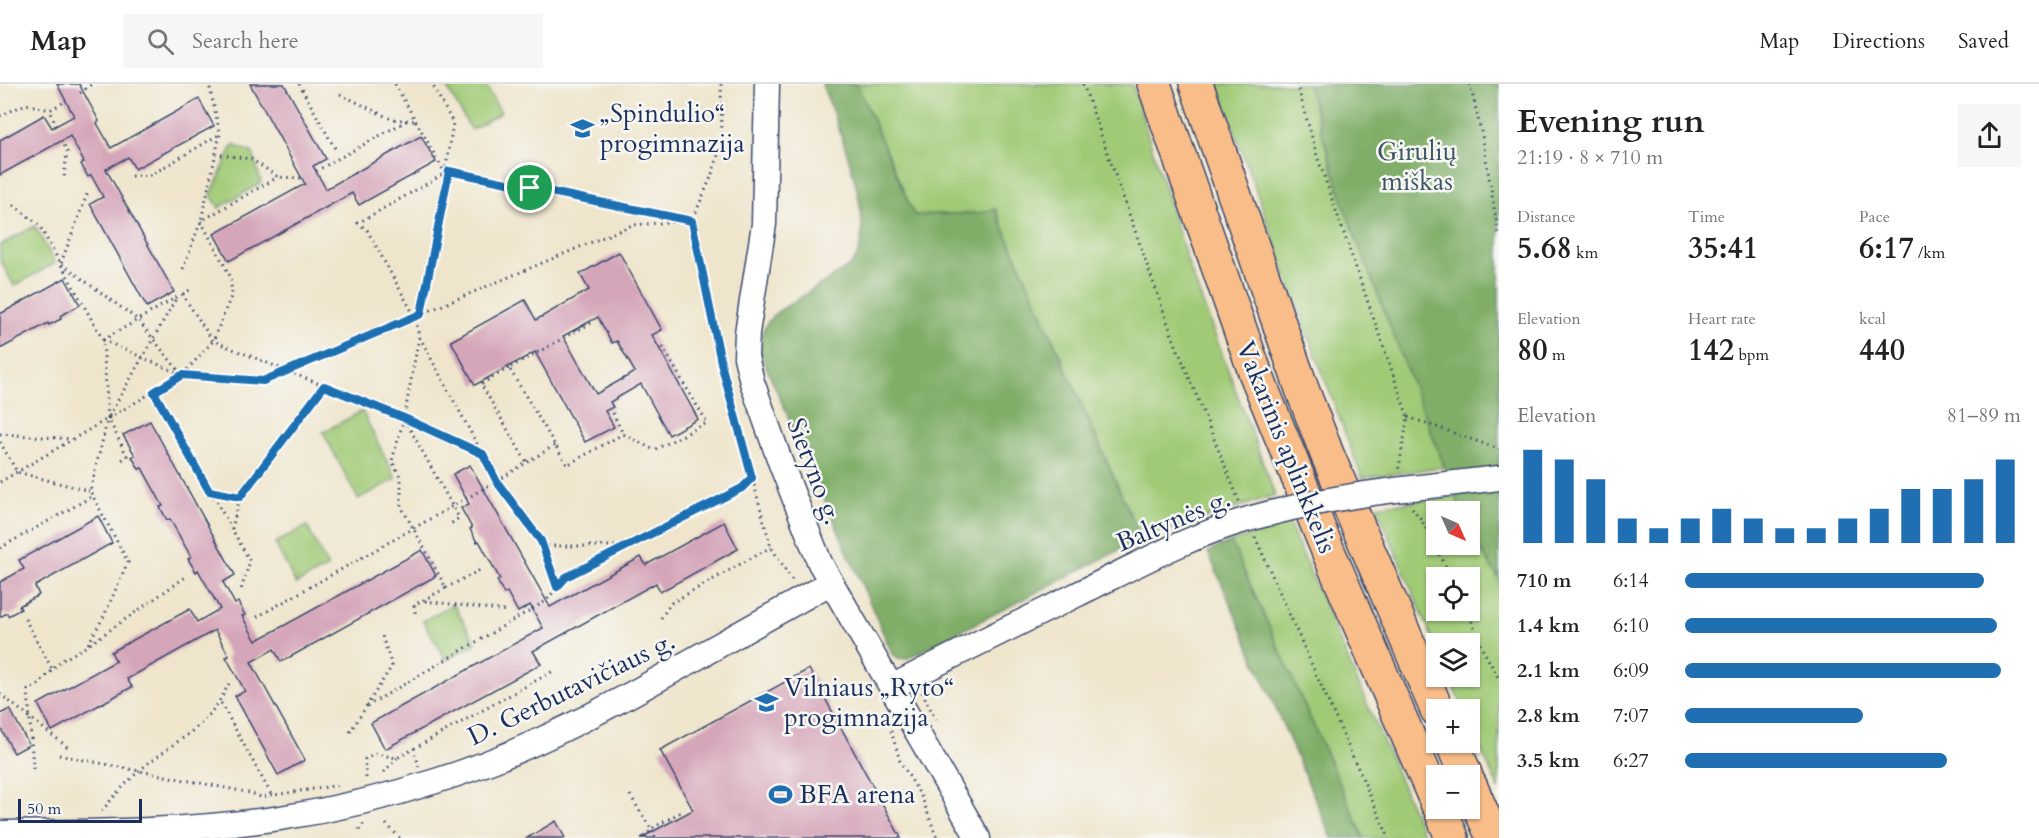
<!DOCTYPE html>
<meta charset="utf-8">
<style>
body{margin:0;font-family:Cardo,serif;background:#f6f6f6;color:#222;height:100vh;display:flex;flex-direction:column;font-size:22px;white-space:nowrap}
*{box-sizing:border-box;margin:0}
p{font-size:20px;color:#767676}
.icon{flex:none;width:33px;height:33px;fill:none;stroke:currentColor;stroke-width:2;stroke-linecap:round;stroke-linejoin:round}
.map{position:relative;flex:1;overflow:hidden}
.side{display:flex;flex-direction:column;background:#fff;width:540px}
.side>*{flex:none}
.needle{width:39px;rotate:135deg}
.buttons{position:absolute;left:1426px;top:417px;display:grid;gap:12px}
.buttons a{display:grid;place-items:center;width:54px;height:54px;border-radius:0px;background:#fff;box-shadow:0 2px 4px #0004;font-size:30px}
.scale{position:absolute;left:18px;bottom:15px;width:124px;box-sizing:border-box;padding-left:6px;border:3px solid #1b2f5e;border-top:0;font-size:16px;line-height:21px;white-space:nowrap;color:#1b2f5e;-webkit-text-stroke:4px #f6f6f2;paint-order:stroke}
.pin{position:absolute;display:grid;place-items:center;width:51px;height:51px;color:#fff;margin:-26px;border:3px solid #fff;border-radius:50%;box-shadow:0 2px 6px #0007}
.round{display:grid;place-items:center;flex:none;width:63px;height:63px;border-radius:0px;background:#f6f6f6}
.head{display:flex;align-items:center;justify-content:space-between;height:102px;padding:0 18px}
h1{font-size:33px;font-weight:700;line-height:45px}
.metrics{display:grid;grid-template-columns:repeat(3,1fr);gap:9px;height:102px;padding:6px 18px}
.metrics div{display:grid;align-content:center}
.metrics b{font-size:30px;font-weight:700}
.metrics small{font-size:16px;font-weight:400}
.metrics p{font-size:16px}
.chart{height:168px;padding:12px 18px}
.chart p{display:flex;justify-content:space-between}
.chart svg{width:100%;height:108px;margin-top:6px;stroke:#1f6fb2;stroke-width:6}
ul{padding:0 18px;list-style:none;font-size:20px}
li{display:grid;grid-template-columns:96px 72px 1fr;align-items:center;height:45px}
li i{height:15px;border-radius:8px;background:#1f6fb2}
header{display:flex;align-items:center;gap:36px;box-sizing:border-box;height:84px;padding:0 30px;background:#fff;border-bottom:2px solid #e0e0e0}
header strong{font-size:28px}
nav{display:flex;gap:33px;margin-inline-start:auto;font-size:21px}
.search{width:420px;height:54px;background:#f6f6f6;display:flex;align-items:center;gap:15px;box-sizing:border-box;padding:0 21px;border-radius:0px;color:#767676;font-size:22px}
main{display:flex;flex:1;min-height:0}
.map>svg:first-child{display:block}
</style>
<header>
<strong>Map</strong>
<div class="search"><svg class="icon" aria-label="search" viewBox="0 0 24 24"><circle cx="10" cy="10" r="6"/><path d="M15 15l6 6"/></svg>Search here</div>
<nav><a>Map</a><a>Directions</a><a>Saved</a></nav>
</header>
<main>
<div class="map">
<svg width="1499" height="754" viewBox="0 0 1499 754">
<rect width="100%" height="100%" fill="#f6f6f2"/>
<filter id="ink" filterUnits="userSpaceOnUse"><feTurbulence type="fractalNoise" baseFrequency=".0167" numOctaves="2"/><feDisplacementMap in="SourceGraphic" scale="12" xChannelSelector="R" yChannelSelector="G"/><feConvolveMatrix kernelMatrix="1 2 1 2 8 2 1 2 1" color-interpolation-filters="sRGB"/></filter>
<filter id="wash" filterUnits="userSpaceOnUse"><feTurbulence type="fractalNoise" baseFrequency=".008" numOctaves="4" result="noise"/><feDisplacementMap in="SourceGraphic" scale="24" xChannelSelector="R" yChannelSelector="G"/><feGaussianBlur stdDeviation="1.35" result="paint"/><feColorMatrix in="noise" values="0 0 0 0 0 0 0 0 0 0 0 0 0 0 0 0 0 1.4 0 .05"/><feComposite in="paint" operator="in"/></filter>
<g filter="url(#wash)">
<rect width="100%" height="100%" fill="#efe5cc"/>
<g fill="#a0ca76" stroke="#5e7c6a" stroke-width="1.5" fill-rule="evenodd">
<polygon points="445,0 485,0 501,29 471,46"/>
<polygon points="857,0 1132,0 1190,185 1275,411 1141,455 996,126 979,129 914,131"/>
<polygon points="1218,0 1307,0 1346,128 1445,383 1362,394 1291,205"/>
<polygon points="233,61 253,69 261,99 219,124 211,111"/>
<polygon points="35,142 55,179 14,202 0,175 0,161"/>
<polygon points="362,327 396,395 358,415 323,348"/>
<path d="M1456,413L1462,427L1437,428V460H1470V448L1499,495V706L1470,640V626L1464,625L1449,593L1470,592V560H1437V565L1376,422ZM1437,494H1470V526H1437Z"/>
<polygon points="1289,439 1425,754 1364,754 1231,458"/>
<polygon points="307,442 328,483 296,500 275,459"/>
<polygon points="453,520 476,559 446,576 423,537"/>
</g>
<g fill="#80ae67" stroke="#4e6e62" stroke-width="1.5">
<path d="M822,0H857L914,131L979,129L995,125L1141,455L906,575L898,574L892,569L761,271C759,250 763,242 777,228L850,182C884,148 836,39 822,0Z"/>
<polygon points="1307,0 1499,0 1499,495 1471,450 1470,428 1462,427 1456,413 1346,128"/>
<polygon points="1231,458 1364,754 1332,754 1208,468"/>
</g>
<g id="blocks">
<g fill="#d5a5b9" fill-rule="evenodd">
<polygon points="57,0 79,0 99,37 97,39 111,64 199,15 214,42 135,85 128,73 106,85 174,208 147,223 90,120 103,113 91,91 88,93 81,80 84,78 70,52 0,91 0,56 44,31 52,44 74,32"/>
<polygon points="250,0 284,0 326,75 313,82 326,105 421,52 436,78 359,121 352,109 229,177 214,150 305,100"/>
<path d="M619,168L662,246L652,251L698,335L669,351L641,300L610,318L613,323L605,327L614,343L585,358L535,268L475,301L451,257L525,216L536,236L589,206L580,190ZM598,233L612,259L617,257L635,288L596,310L563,252Z"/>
<polygon points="65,194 80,221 60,232 61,235 49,241 48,239 0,265 0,230"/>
<polygon points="150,337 235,491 223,498 235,520 238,518 245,531 242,532 256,557 422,466 436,492 281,578 274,565 251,578 305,676 278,691 235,612 245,607 226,573 229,572 215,546 127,595 132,603 52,647 38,620 116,577 111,568 190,525 197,538 220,525 198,486 196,488 188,475 191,473 170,435 167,436 160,423 163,422 142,384 139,385 132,373 135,371 123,351"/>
<polygon points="470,381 550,523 641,473 646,481 724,438 738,465 660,508 656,499 533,567 541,580 385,665 371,639 543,544 530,521 518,528 507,508 504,510 497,496 500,495 479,457 477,458 470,445 472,444 461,424 469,420 453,390"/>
<polygon points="98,432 112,459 35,502 39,511 19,522 21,525 8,532 7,529 0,533 0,498 24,485 19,476"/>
<polygon points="809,585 901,754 641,754 693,726 660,666"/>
<polygon points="10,625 29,661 14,669 0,643 0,630"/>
<polygon points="556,737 565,754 527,754"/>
</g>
</g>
</g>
<g filter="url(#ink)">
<use href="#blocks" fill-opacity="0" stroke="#3b4a6e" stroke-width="1.5"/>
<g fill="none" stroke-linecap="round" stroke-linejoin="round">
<defs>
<g id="minor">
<polyline points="767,0 764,140 747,249 746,273 752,298 781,380 820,479 978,754"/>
<polyline points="1395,406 1499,394"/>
<path d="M892,603C952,571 1014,542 1076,511C1133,483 1190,451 1252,434"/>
<path d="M0,749C93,748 188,748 280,734C333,726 387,713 439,696C524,669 602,627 680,583C730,555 780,527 830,499"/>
</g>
<g id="highway">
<polyline points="1154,0 1255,288 1328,467 1437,719"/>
<polyline points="1196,0 1302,305 1327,370 1437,626"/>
<polyline points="1452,658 1466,692"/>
<polyline points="1470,701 1493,754"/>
<polyline points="1440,724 1452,754"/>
</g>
</defs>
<use href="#minor" stroke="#3b4a6e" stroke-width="27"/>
<use href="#highway" stroke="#3b4a6e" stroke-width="36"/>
<g stroke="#3b4a6e" stroke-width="3" stroke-dasharray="1.5 4.5" stroke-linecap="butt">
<polyline points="299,0 337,68"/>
<polyline points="395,0 445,89 453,39 432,0"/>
<polyline points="721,0 722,59 711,93 692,137 722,283 771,463 794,499"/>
<polyline points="1083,0 1172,251 1239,417"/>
<polyline points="1297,0 1318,75 1408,333 1398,388"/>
<polyline points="1470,0 1482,51 1499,153"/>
<polyline points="80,9 92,0"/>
<polyline points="340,10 391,35 416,37"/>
<polyline points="0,32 26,20 50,26"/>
<polyline points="56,42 50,26 66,17"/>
<polyline points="62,56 67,68 64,94"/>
<polyline points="215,70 251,75 278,93 302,94"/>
<polyline points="316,87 408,36"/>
<polyline points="131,92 151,91 220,50"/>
<polyline points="14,121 39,141 103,256 108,334"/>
<polyline points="61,179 88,108"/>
<polyline points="62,180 138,236 182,291"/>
<polyline points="183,185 201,137 220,50 209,0"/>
<polyline points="182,210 213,257 404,334 481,370"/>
<polyline points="183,210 193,204"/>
<polyline points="421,230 449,87"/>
<polyline points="591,239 509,284 567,381 623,350"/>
<polyline points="419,253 404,334 459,434 449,441"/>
<polyline points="103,256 177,213"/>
<polyline points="103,256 180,290"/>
<polyline points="509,284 481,300 527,379"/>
<polyline points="183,290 213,257 232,210 230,192 201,137 278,93"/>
<polyline points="154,308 250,477 241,506"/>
<polyline points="613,329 623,350 654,366 707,339 662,262"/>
<polyline points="109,332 177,213"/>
<polyline points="1408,333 1499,365"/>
<polyline points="404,334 392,377 401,394 401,422 446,504 414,521 416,533"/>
<polyline points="0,350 72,355"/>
<polyline points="0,358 17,388 89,407"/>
<polyline points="0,398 182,291 263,297 632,141 687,137"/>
<polyline points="209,407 240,413"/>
<polyline points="1412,424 1421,435 1452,494"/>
<polyline points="232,445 240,413 324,302"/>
<polyline points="1255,453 1389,754"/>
<polyline points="542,459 557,503"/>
<polyline points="627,462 548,462 541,457 497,397 419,252 415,233 367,146 358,139 449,87 692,137"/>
<polyline points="0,464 93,412"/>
<polyline points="446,504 480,486"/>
<polyline points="425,517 507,527"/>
<polyline points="1467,526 1483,566 1499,595"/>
<polyline points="257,533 497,397 555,361"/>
<polyline points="661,534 671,519 771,463"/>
<polyline points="25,535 52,585"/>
<polyline points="90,560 187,492"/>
<polyline points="922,608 938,640"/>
<polyline points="0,610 70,665"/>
<polyline points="221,619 272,712"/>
<polyline points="367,622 546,517 566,493 742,404 752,394"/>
<polyline points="891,647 900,677 922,714 937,754"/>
<polyline points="350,648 392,582 382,552"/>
<polyline points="414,664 419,683"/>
<polyline points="59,671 246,708 261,713 340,701"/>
<polyline points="33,685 28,606 38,601 61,577 87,562 104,532 128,478 90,407 108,334 127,372 122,376"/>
<polyline points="384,688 397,674"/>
<polyline points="366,694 365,675 376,670 397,674 555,586"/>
<polyline points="630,711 651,745 681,728"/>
<path d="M102,727C113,713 127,698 140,686C177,654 207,647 229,599"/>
<polyline points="386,740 400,754"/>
<polyline points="359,746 365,738"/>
<polyline points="646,754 651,745 656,754"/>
</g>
<use href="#minor" stroke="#fff" stroke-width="24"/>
<use href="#highway" stroke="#f8bd89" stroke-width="33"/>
<defs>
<path id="minor-bridge" d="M1252,434C1299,421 1346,412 1395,406"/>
</defs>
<use href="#minor-bridge" stroke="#3b4a6e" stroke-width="27" stroke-linecap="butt"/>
<use href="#minor-bridge" stroke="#fff" stroke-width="24"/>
</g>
</g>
<g fill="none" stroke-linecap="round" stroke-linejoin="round" filter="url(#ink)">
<defs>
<polygon id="route" points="449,87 692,137 722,283 752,394 742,404 566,493 557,503 541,457 497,398 483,370 404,334 324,302 240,413 209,407 154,308 182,291 263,297 421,230"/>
</defs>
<use href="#route" stroke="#fff" stroke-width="12"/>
<use href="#route" stroke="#1f6fb2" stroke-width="8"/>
</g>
<defs>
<symbol id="school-bare" viewBox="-9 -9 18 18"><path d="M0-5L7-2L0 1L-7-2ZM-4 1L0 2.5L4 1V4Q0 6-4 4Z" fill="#1f6fb2" stroke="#f6f6f2" stroke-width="2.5" paint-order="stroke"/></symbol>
<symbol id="stadium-bare" viewBox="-9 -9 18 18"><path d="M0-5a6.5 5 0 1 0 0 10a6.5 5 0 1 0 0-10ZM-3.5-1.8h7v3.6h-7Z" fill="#1f6fb2" stroke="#f6f6f2" stroke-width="2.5" paint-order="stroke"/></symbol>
</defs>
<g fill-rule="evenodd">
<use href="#school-bare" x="566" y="28" width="33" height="33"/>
<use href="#school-bare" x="750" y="602" width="33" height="33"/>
<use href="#stadium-bare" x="764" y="694" width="33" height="33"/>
</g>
<g text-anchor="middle" stroke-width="5" stroke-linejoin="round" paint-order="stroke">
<g font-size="26" fill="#1b2f5e" stroke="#f6f6f2" text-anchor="start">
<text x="600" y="38">„Spindulio“<tspan x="600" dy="30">progimnazija</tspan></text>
<text x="784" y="612">Vilniaus „Ryto“<tspan x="784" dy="30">progimnazija</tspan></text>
<text x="799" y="719">BFA arena</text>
</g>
<g font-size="26" fill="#3c5664" stroke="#f6f6f2">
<text x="1417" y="76">Girulių<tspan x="1417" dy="30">miškas</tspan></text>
</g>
<g font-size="26" fill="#1b2f5e" stroke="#f6f6f2">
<text transform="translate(1287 363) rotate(68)" y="9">Vakarinis aplinkkelis</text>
<text transform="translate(815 387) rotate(69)" y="9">Sietyno g.</text>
<text transform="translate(1173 436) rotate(-23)" y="9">Baltynės g.</text>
<text transform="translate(571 604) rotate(-26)" y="9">D. Gerbutavičiaus g.</text>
</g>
</g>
</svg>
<div class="buttons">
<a><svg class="needle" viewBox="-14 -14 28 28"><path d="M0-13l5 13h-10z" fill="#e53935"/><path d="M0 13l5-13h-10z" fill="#767676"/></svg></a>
<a><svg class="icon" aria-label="locate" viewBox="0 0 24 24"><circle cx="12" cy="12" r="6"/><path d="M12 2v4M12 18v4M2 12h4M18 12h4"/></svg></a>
<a><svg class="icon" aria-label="layers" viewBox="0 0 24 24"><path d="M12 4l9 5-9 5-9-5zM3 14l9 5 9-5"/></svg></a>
<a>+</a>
<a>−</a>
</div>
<div class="scale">50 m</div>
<div class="pin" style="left:530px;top:104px;background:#1e9e55"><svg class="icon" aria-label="arrive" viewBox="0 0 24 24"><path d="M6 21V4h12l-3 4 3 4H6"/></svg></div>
</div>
<section class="side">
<div class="head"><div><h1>Evening run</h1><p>21:19 · 8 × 710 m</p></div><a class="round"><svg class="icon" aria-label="share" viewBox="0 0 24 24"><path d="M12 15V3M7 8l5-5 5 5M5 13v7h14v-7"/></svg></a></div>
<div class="metrics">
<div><p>Distance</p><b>5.68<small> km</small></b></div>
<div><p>Time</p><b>35:41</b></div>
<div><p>Pace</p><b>6:17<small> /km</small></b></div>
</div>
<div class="metrics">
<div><p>Elevation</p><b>80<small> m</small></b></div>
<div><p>Heart rate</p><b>142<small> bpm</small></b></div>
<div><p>kcal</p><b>440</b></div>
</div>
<div class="chart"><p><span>Elevation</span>81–89 m</p>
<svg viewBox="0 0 160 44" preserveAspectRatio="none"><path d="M5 44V6M15 44V10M25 44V18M35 44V34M45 44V38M55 44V34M65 44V30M75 44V34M85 44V38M95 44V38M105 44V34M115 44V30M125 44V22M135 44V22M145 44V18M155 44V10"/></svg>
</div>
<ul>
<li><b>710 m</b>6:14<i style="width:89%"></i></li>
<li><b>1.4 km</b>6:10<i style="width:93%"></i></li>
<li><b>2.1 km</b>6:09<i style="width:94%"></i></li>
<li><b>2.8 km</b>7:07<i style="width:53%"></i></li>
<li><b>3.5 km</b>6:27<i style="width:78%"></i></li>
</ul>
</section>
</main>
